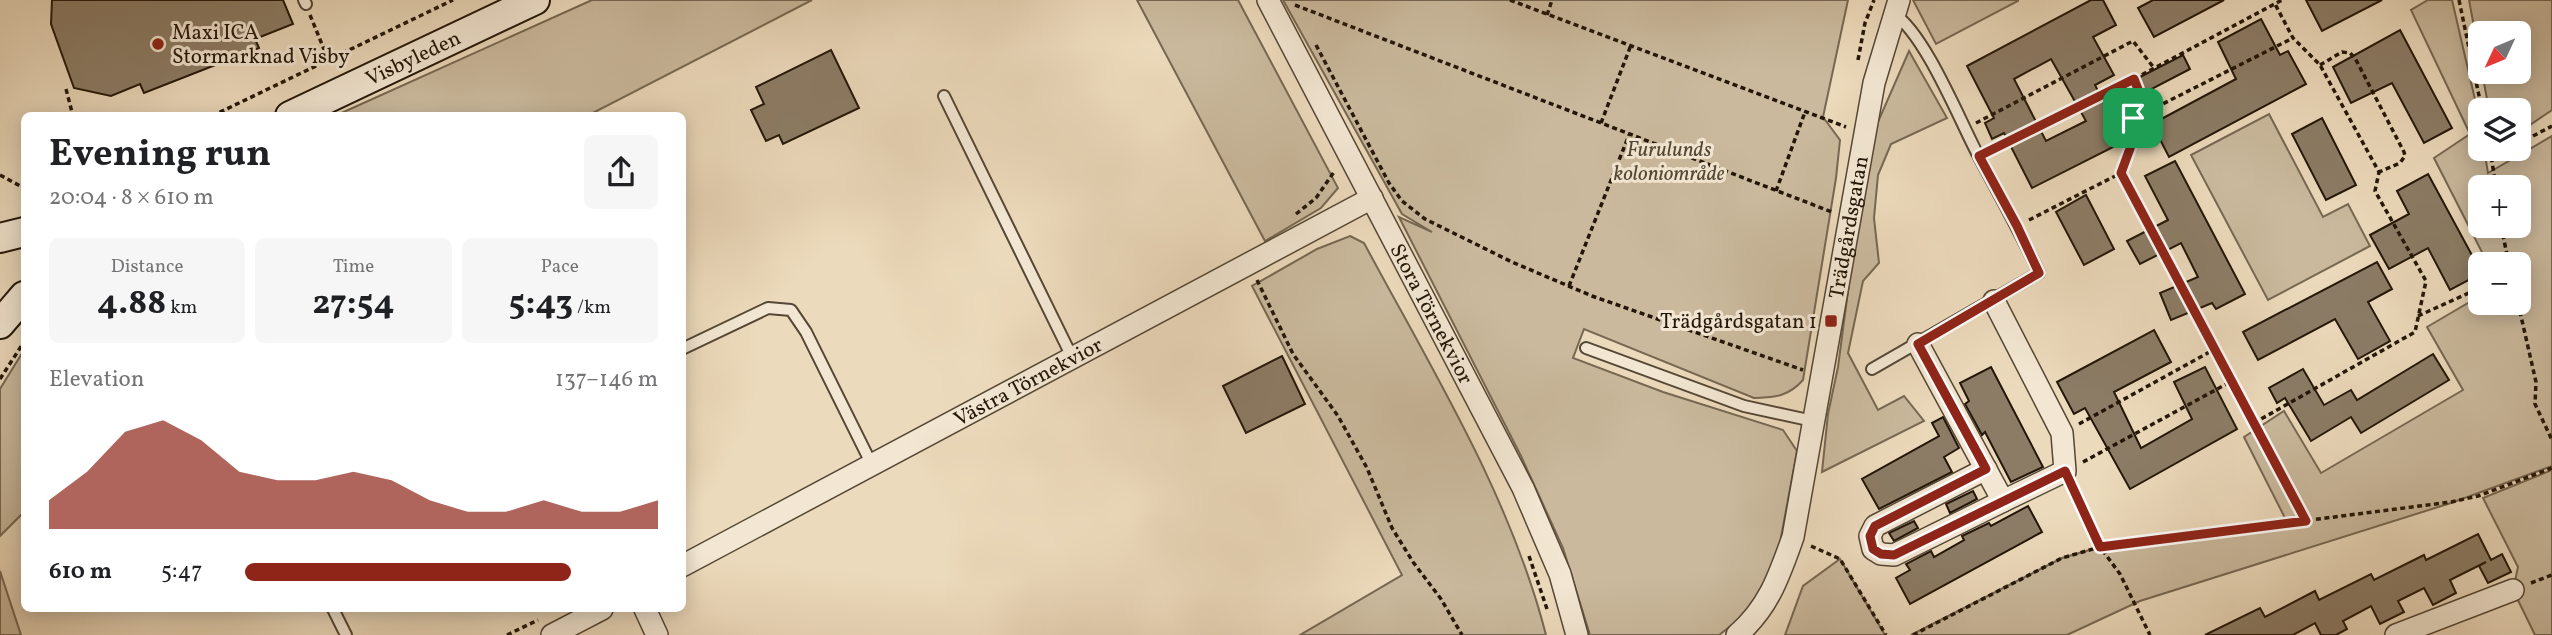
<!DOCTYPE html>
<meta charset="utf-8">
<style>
body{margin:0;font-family:Vollkorn,serif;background:#f6f6f6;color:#202124;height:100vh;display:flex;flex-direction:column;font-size:26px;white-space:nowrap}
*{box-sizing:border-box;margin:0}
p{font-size:23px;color:#757577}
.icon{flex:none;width:38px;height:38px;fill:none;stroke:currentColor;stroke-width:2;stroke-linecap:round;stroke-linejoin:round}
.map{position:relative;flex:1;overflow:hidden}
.panel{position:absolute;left:21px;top:112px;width:665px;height:500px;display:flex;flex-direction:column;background:#fff;border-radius:10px;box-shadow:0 4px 18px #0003}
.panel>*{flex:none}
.needle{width:46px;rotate:226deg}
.controls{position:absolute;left:2468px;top:21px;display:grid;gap:14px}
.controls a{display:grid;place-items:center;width:63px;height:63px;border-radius:10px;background:#fff;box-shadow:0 4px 18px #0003;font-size:35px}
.pin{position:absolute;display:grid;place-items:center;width:60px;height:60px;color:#fff;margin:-30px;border-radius:14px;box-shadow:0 4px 10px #0006}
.round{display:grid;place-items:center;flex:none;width:74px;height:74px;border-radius:10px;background:#f6f6f6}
.summary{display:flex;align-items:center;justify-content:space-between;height:119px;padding:0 28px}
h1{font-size:38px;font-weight:700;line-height:52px}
.figures{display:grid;grid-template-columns:repeat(3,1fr);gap:10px;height:119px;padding:7px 28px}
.figures div{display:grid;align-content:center;border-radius:10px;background:#f6f6f6;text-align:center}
.figures b{font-size:35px;font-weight:700}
.figures small{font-size:19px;font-weight:400}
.figures p{font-size:19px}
.chart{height:196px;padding:14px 28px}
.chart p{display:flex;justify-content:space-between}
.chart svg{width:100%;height:126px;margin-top:7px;fill:#8f2418;opacity:.7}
ul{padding:0 28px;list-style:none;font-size:23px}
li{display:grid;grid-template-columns:112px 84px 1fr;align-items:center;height:52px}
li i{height:18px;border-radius:9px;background:#8f2418}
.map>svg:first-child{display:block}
</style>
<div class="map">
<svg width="2552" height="635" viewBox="0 0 2552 635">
<rect width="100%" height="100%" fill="#ecdabc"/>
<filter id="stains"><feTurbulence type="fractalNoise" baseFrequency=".00286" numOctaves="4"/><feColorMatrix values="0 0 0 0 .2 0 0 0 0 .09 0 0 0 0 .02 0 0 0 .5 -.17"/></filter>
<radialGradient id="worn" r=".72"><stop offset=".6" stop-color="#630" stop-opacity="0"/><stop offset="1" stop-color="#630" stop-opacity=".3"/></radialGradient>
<g fill="#cab99d" stroke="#766852" stroke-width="2" fill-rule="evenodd">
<polygon points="592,0 812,0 589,115 337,115"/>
<polygon points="1137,0 1238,0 1338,188 1321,208 1265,241"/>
<path d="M1283,0H1848L1823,117L1840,140L1836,178L1803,380C1788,397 1775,397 1754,398L1584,329L1573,358L1663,392L1783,430L1797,451L1774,575L1741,618L1719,635H1590L1563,548L1521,456L1399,217L1432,232L1402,214Z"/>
<polygon points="1913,0 2018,0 2018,1 1936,44"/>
<path d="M2428,0H2452L2480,121V149H2484L2488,173L2552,136V466L2451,503L2140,601L2067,635H1911L2062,558L2100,547L2288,524L2244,437L2284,411L2321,473L2463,390L2427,327L2480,296V303H2518V264H2488L2434,158L2470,134L2411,10ZM2518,187V226H2480V187Z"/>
<polygon points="2469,0 2552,0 2552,110 2518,133 2518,110 2489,110 2482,72 2518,72 2518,33 2480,33 2480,59"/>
<polygon points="1909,51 1947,118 1891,144 1878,175 1874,218 1879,263 1863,281 1848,353 1878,410 1904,396 1924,421 1822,472 1828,414 1838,367 1867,147"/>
<polygon points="2269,114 2323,217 2348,204 2370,246 2268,300 2191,155"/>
<path d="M1350,236L1364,243C1432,370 1510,495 1546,635H1300L1402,575L1252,286L1317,249Z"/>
<polygon points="24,350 24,512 0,536 0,389"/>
<polygon points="2552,470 2552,635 2535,635 2513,590 2518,567 2483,498"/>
<polygon points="1840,559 1885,635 1785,635 1803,586"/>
<polygon points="0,571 21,635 0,635"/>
</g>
<g fill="#8c7c66" stroke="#231608" stroke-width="2" fill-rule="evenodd">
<polygon points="52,0 283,0 293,24 255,39 259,48 144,93 140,84 111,96 74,88 51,24"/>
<path d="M2091,0H2103L2116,25L2093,37L2114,75L2095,85L2123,142L2032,188L2004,133L1992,139L1985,123L1994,118L1967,66ZM2051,59L2086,121L2046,141L2014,79Z"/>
<polygon points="2153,0 2224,0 2154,37 2138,8"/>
<polygon points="2306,0 2382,0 2322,31"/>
<polygon points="2261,19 2280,55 2288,51 2306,84 2169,157 2152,124 2236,79 2218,42"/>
<polygon points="2400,30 2452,128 2424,143 2392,83 2351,103 2333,67"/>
<polygon points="831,50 859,108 783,144 779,135 766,141 751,110 764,104 756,87"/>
<polygon points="2183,55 2190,69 2146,92 2138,78"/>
<polygon points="2322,118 2356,185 2326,200 2292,134"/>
<polygon points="2175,161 2245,294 2216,309 2212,303 2171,320 2160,293 2198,277 2181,243 2140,264 2127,241 2168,220 2145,176"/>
<polygon points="2428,174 2480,270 2480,274 2450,290 2428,248 2389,269 2370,235 2409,214 2397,191"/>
<polygon points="2086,195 2114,249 2084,265 2056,212"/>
<polygon points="2377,262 2392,289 2368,302 2390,341 2358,359 2335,319 2258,360 2243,332"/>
<polygon points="2154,330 2171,362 2114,392 2141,448 2192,419 2174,382 2205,367 2237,429 2130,489 2085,408 2074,414 2057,382"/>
<polygon points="2433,354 2449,380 2361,433 2351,417 2311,441 2285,398 2277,403 2269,388 2303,369 2324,405 2351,390 2357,400"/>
<polygon points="1282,356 1305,404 1246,433 1223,386"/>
<polygon points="1991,367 2043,467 2011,482 1985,432 1982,435 1965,404 1969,401 1960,383"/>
<polygon points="1943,417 1959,448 1944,457 1952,472 1879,509 1862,479 1939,436 1932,423"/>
<polygon points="1973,491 1977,499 1950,513 1946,504"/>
<polygon points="2028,506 2042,532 1910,604 1896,578 1910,570 1906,564 1931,551 1934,557 1964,540 1962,536 1989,523 1991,526"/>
<polygon points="1914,521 1918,528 1894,541 1889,533"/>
<polygon points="2478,534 2491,560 2502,554 2511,572 2488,583 2479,566 2486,562 2450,580 2456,593 2433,605 2424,588 2398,601 2404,612 2380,624 2371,606 2343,621 2347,629 2336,635 2321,635 2315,623 2293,635 2205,635 2260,608 2265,617 2315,591 2319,600 2371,574 2374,580 2424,555 2426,560"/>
</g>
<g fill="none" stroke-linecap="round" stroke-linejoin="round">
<defs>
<g id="service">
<polyline points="304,0 306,4"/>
<polyline points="944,96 1072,357"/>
<polyline points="1586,348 1744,406 1813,421"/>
<polyline points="682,349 768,308 791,310 806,332 872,465"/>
<path d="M1872,369L2039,273C2021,233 1999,194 1978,155C1959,119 1925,34 1894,14"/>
<polyline points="333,609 346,635"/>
</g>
<g id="minor">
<path id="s1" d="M1268,0L1523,488L1560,574L1577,635"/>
<polyline points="1918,344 2003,501 2065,471 2062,433 1994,301"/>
<polyline points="1986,469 1875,526 1870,536 1873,549 1881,554 1894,555 2003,501"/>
<path id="s2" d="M682,566L1372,198"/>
<polyline points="645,609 657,635"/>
<polyline points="552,635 602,609"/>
<path id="s3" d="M1737,635C1769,607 1779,576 1793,537L1874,83L1899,0"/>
<polyline points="2396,635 2513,590"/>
</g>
<g id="secondary">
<path id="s4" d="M290,116L535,0"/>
<polyline points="0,238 24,232"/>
<polyline points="0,324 24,296"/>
</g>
</defs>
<use href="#service" stroke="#554735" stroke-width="14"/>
<use href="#minor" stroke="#554735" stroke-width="24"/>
<use href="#secondary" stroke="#231608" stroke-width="32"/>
<g stroke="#231608" stroke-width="3.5" stroke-dasharray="5 3.5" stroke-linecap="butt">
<polyline points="1510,0 1846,127"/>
<polyline points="2459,0 2482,110"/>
<polyline points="1295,5 1832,212"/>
<polyline points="310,15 328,59"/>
<polyline points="1547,15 1552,0"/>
<polyline points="1316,45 1389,183 1402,201 1425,219 1512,262 1592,296 1803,370"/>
<polyline points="1858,60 1865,23 1874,0"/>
<polyline points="2320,65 2342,52 2350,53 2355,58 2404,152 2405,156 2400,163 2379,172"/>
<polyline points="66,89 73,116"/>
<polyline points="212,116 453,0"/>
<polyline points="2133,119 2293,38"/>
<polyline points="1601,123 1631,45"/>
<polyline points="1976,123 2133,41 2154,68"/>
<polyline points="2518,144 2552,126"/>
<polyline points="2490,149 2496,187"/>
<polyline points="1990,151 2134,79 2282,0"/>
<polyline points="2492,158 2509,149"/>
<polyline points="2121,173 2135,135 2133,119 2143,102 2134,79"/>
<polyline points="0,175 24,188"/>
<polyline points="1776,191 1805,112"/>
<polyline points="1296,214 1316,198 1334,172"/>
<polyline points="2029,220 2121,173 2306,521"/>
<polyline points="2501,226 2509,264"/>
<polyline points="1257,280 1293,354 1338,416 1367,468 1392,528 1413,562 1441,599 1462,635"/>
<polyline points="1569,286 1629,135"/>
<polyline points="2518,303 2536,382 2535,404 2552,440"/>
<polyline points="2418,316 2480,288"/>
<polyline points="0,379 24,342"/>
<polyline points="2254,423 2415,332 2426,281 2375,191 2379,172 2320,65 2293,38 2275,4"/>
<polyline points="2079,424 2215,349"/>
<polyline points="2083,462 2232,381"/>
<polyline points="2073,489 2100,547 2120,574 2150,635"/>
<polyline points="1811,546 1840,559 1886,635"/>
<polyline points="1529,556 1548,612"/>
<polyline points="2531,583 2552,575"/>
<polyline points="507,635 538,620"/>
<polyline points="1913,635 2062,558 2100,547 2451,502 2478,496 2552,468"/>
</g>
<use href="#service" stroke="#f3e7d3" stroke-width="10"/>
<use href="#minor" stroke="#f3e7d3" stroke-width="21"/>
<use href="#secondary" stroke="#f3e7d3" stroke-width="28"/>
</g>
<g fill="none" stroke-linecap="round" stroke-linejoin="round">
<defs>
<polygon id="route" points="2134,79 2143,102 2133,118 2135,135 2121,173 2306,521 2100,547 2065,471 1894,555 1881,554 1873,549 1870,536 1875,526 1986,469 1918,344 2039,273 2017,226 1979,156"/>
</defs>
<use href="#route" stroke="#fff" stroke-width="14"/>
<use href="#route" stroke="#8f2418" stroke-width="9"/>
</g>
<g fill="#8f2418" stroke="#f3e7d3" stroke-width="2.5">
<circle cx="158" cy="44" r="7"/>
<rect x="1824" y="314" width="14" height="14" rx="3.5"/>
</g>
<g text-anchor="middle" stroke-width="6" stroke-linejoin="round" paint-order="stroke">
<g font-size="21" fill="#231608" stroke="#f3e7d3" text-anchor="start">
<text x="172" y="39">Maxi ICA<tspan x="172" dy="24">Stormarknad Visby</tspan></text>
<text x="1817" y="328" text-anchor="end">Trädgårdsgatan 1</text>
</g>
<g font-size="21" fill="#231608" stroke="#f3e7d3">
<text dy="7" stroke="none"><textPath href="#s4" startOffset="136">Visbyleden</textPath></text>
<text dy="7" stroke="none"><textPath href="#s3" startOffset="429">Trädgårdsgatan</textPath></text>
<text dy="7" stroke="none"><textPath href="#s1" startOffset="354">Stora Törnekvior</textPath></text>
<text dy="7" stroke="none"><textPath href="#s2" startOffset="392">Västra Törnekvior</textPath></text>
</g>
<g font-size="21" font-style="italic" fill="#554735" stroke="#f3e7d3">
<text x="1669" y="156">Furulunds<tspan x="1669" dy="24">koloniområde</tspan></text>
</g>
</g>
<rect width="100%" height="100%" filter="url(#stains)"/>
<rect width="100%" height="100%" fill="url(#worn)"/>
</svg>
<div class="controls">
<a><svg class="needle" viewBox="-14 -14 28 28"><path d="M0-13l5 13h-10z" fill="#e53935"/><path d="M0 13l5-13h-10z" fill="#757577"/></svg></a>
<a><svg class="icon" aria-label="layers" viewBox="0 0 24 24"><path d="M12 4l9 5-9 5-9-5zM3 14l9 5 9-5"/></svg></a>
<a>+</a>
<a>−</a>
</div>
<div class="pin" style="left:2133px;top:118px;background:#1e9e55"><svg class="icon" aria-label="arrive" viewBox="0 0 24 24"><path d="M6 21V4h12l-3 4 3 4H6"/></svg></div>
<section class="panel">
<div class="summary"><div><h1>Evening run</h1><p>20:04 · 8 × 610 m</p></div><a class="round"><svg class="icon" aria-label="share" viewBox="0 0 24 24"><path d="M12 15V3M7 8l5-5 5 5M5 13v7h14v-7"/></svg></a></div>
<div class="figures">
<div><p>Distance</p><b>4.88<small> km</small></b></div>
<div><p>Time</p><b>27:54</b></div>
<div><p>Pace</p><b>5:43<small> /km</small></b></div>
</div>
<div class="chart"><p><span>Elevation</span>137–146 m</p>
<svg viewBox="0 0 160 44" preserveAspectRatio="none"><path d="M0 44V34L10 24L20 10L30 6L40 13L50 24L60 27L70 27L80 24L90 27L100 34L110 38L120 38L130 34L140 38L150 38L160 34V44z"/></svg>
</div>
<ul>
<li><b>610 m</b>5:47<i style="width:79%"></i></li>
</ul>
</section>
</div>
